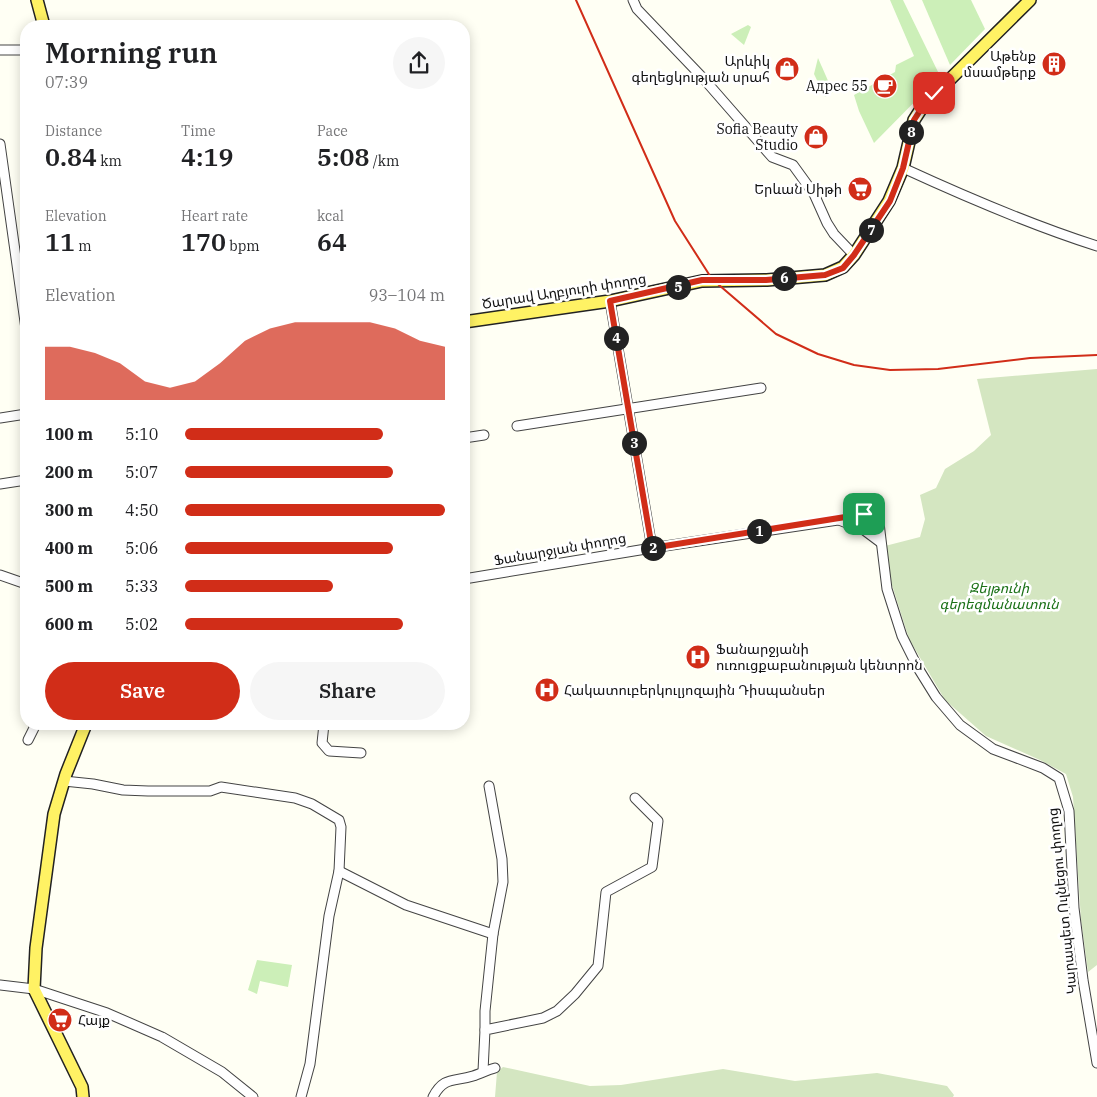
<!DOCTYPE html>
<meta charset="utf-8">
<style>
body{margin:0;font-family:"IBM Plex Serif","Noto Sans Armenian",serif;background:#f6f6f6;color:#202124;height:100vh;display:flex;flex-direction:column;font-size:19px;white-space:nowrap}
*{box-sizing:border-box;margin:0}
p{font-size:16px;color:#757577}
.icon{flex:none;width:28px;height:28px;fill:none;stroke:currentColor;stroke-width:2;stroke-linecap:round;stroke-linejoin:round}
.map{position:relative;flex:1;overflow:hidden}
.side{position:absolute;left:20px;top:20px;width:450px;height:710px;display:flex;flex-direction:column;background:#fff;border-radius:20px;box-shadow:0 2px 12px #0003}
.side>*{flex:none}
.pin{position:absolute;display:grid;place-items:center;width:42px;height:42px;color:#fff;margin:-21px;border-radius:10px;box-shadow:0 2px 8px #0006}
.km{position:absolute;width:25px;height:25px;margin:-12px;border-radius:50%;background:#222;color:#fff;font-size:14px;line-height:25px;text-align:center}
.round{display:grid;place-items:center;flex:none;width:52px;height:52px;border-radius:26px;background:#f6f6f6}
.summary{display:flex;align-items:center;justify-content:space-between;height:85px;padding:0 25px}
h1{font-size:28px;font-weight:600;line-height:38px}
.metrics{display:grid;grid-template-columns:repeat(3,1fr);gap:8px;height:85px;padding:5px 25px}
.metrics div{display:grid;align-content:center}
.metrics b{font-size:25px;font-weight:600}
.metrics small{font-size:14px;font-weight:400}
.metrics p{font-size:14px}
.chart{height:140px;padding:10px 25px}
.chart p{display:flex;justify-content:space-between}
.chart svg{width:100%;height:90px;margin-top:5px;fill:#d12d18;opacity:.7}
.cta{display:flex;gap:10px;margin-top:auto;padding:10px 25px}
.cta a{flex:1;height:58px;border-radius:30px;background:#d12d18;color:#fff;font-size:20px;font-weight:600;line-height:58px;text-align:center}
.cta a+a{background:#f6f6f6;color:#202124}
ul{padding:0 25px;list-style:none;font-size:16px}
li{display:grid;grid-template-columns:80px 60px 1fr;align-items:center;height:38px}
li i{height:12px;border-radius:6px;background:#d12d18}
.map>svg:first-child{display:block}
</style>
<div class="map">
<svg width="1097" height="1097" viewBox="0 0 1097 1097">
<rect width="100%" height="100%" fill="#fffff4"/>
<g fill="#ccefb8">
<polygon points="890,0 903,0 940,76 874,143 859,111 854,95 895,72 896,65 914,56"/>
<polygon points="922,0 971,0 985,29 950,65"/>
<polygon points="748,25 751,27 744,45 731,34"/>
<polygon points="818,58 833,92 825,97 814,74"/>
<polygon points="854,518 863,518 873,523 875,528 873,531 854,522"/>
<polygon points="257,960 292,965 288,987 260,981 257,994 248,990"/>
</g>
<g fill="#d4e6c1">
<polygon points="1097,369 1097,965 1088,972 1081,920 1073,797 1066,774 1040,760 986,736 945,700 909,639 891,582 885,546 920,537 925,519 920,495 936,488 945,469 974,451 991,435 977,379"/>
<polygon points="503,1067 590,1086 621,1085 723,1069 795,1081 877,1073 947,1086 954,1095 953,1097 495,1097 497,1072"/>
</g>
<g fill="none" stroke-linecap="round" stroke-linejoin="round">
<defs>
<g id="minor">
<polyline points="633,0 637,9 703,78 772,157 793,165 814,194 827,223 834,234 854,255"/>
<polyline points="0,50 26,50"/>
<polyline points="0,144 26,329"/>
<path d="M903,168C966,197 1031,225 1097,246"/>
<polyline points="610,301 652,548"/>
<polyline points="0,418 26,414"/>
<polyline points="517,426 761,388"/>
<polyline points="464,438 484,435"/>
<polyline points="0,484 26,480"/>
<polyline points="839,520 864,530 880,542"/>
<polyline points="0,575 26,584"/>
<path d="M464,579L652,548L838,520C854,515 866,510 879,523L887,589L902,636L918,668L936,697L960,725L993,749L1043,768L1059,778L1069,811L1074,908L1083,980L1097,1063"/>
<polyline points="324,724 322,743 329,751 361,753"/>
<polyline points="28,740 36,724"/>
<polyline points="64,781 93,784 123,790 148,791 210,791 221,787 295,798 312,804 339,820 341,827 339,871 329,916 310,1064 301,1097"/>
<polyline points="339,871 406,905 493,934"/>
<polyline points="0,985 34,989 107,1013 162,1037 222,1072 253,1097"/>
<polyline points="485,1030 485,1011 493,934 503,882 502,859 489,786"/>
<polyline points="483,1071 485,1030 543,1018 557,1011 575,994 598,966 606,892 652,867 658,821 635,798"/>
<path d="M433,1097C444,1076 454,1082 473,1076C480,1074 487,1070 495,1068"/>
</g>
<g id="major">
<polyline points="37,0 44,26"/>
<polyline points="464,322 610,301 702,281 767,280 825,275 843,267 854,255 889,201 903,168 914,120 923,106 1030,0"/>
<polyline points="83,1097 82,1087 34,989 36,948 54,814 66,774 86,724"/>
</g>
</defs>
<use href="#minor" stroke="#444" stroke-width="11"/>
<use href="#major" stroke="#222" stroke-width="14"/>
<use href="#minor" stroke="#fff" stroke-width="9"/>
<use href="#major" stroke="#fff264" stroke-width="11"/>
<polyline stroke="#d12d18" stroke-width="2" points="576,0 675,221 712,279 776,334 818,354 854,365 890,370 938,369 1030,358 1097,355"/>
</g>
<g fill="none" stroke-linecap="round" stroke-linejoin="round">
<defs>
<polyline id="route" points="864,514 652,548 610,301 702,280 766,280 825,275 843,268 854,255 890,201 903,168 914,120 923,106 934,93"/>
</defs>
<use href="#route" stroke="#fff" stroke-width="10"/>
<use href="#route" stroke="#d12d18" stroke-width="6"/>
</g>
<defs>
<symbol id="building-disc" viewBox="-11 -11 22 22"><circle r="9.5" fill="#d12d18" stroke="#fff"/><path d="M-4-6H4V6H1V3H-1V6H-4ZM-2.5-4.3h1.7v1.8h-1.7ZM.8-4.3h1.7v1.8H.8ZM-2.5-1h1.7V.8h-1.7ZM.8-1h1.7V.8H.8Z" fill="#fff"/></symbol>
<symbol id="shop-disc" viewBox="-11 -11 22 22"><circle r="9.5" fill="#d12d18" stroke="#fff"/><path d="M-5-2.5h2.3a2.7 3.5 0 0 1 5.4 0H5L5.5 6h-11ZM-1.5-2.5h3a1.5 2.3 0 0 0-3 0Z" fill="#fff"/></symbol>
<symbol id="cafe-disc" viewBox="-11 -11 22 22"><circle r="9.5" fill="#d12d18" stroke="#fff"/><path d="M-5.5-4.5H6V0H3Q3 3.5 0 3.5H-2.5Q-5.5 3.5-5.5 0ZM3-3.2v2h1.7v-2ZM-6 4.5H4V6H-6Z" fill="#fff"/></symbol>
<symbol id="supermarket-disc" viewBox="-11 -11 22 22"><circle r="9.5" fill="#d12d18" stroke="#fff"/><path d="M-6-5.5h2.5l.6 2H6L4.5 2H-2.5L-4.4-4H-6ZM-1.5 3.2a1.3 1.3 0 1 0 .1 0ZM3 3.2a1.3 1.3 0 1 0 .1 0Z" fill="#fff"/></symbol>
<symbol id="hospital-disc" viewBox="-11 -11 22 22"><circle r="9.5" fill="#d12d18" stroke="#fff"/><path d="M-5-5h3v3.5h4V-5h3V5h-3V1.5h-4V5h-3Z" fill="#fff"/></symbol>
</defs>
<g fill-rule="evenodd">
<use href="#building-disc" x="1040" y="50" width="28" height="28"/>
<use href="#shop-disc" x="773" y="55" width="28" height="28"/>
<use href="#cafe-disc" x="871" y="72" width="28" height="28"/>
<use href="#shop-disc" x="802" y="123" width="28" height="28"/>
<use href="#supermarket-disc" x="846" y="175" width="28" height="28"/>
<use href="#hospital-disc" x="684" y="643" width="28" height="28"/>
<use href="#hospital-disc" x="533" y="676" width="28" height="28"/>
<use href="#supermarket-disc" x="46" y="1006" width="28" height="28"/>
</g>
<g text-anchor="middle" stroke-width="5" stroke-linejoin="round" paint-order="stroke">
<g font-size="14" fill="#111" stroke="#fff" text-anchor="end">
<text x="1036" y="61">Աթենք<tspan x="1036" dy="16">մսամթերք</tspan></text>
<text x="770" y="66">Արևիկ<tspan x="770" dy="16">գեղեցկության սրահ</tspan></text>
<text x="868" y="91">Адрес 55</text>
<text x="798" y="134">Sofia Beauty<tspan x="798" dy="16">Studio</tspan></text>
<text x="842" y="194">Երևան Սիթի</text>
<text x="716" y="654" text-anchor="start">Ֆանարջյանի<tspan x="716" dy="16">ուռուցքաբանության կենտրոն</tspan></text>
<text x="564" y="695" text-anchor="start">Հակատուբերկուլյոզային Դիսպանսեր</text>
<text x="78" y="1025" text-anchor="start">Հայք</text>
</g>
<g font-size="14" fill="#111" stroke="#fff">
<text transform="translate(564 291) rotate(-9)" y="5">Ծարավ Աղբյուրի փողոց</text>
<text transform="translate(560 549) rotate(-10)" y="5">Ֆանարջյան փողոց</text>
<text transform="translate(1062 901) rotate(-96)" y="5">Կարապետ Ուլնեցու փողոց</text>
</g>
<g font-size="14" font-style="italic" fill="#1c7118" stroke="#fff">
<text x="999" y="593">Զեյթունի<tspan x="999" dy="16">գերեզմանատուն</tspan></text>
</g>
</g>
</svg>
<div class="pin" style="left:864px;top:514px;background:#1e9e55"><svg class="icon" aria-label="arrive" viewBox="0 0 24 24"><path d="M6 21V4h12l-3 4 3 4H6"/></svg></div>
<div class="pin" style="left:934px;top:93px;background:#d93025"><svg class="icon" aria-label="check" viewBox="0 0 24 24"><path d="M5 12l5 5 9-10"/></svg></div>
<b class="km" style="left:759px;top:531px">1</b>
<b class="km" style="left:653px;top:548px">2</b>
<b class="km" style="left:634px;top:443px">3</b>
<b class="km" style="left:616px;top:338px">4</b>
<b class="km" style="left:678px;top:287px">5</b>
<b class="km" style="left:784px;top:278px">6</b>
<b class="km" style="left:871px;top:230px">7</b>
<b class="km" style="left:911px;top:132px">8</b>
<section class="side">
<div class="summary"><div><h1>Morning run</h1><p>07:39</p></div><a class="round"><svg class="icon" aria-label="share" viewBox="0 0 24 24"><path d="M12 15V3M7 8l5-5 5 5M5 13v7h14v-7"/></svg></a></div>
<div class="metrics">
<div><p>Distance</p><b>0.84<small> km</small></b></div>
<div><p>Time</p><b>4:19</b></div>
<div><p>Pace</p><b>5:08<small> /km</small></b></div>
</div>
<div class="metrics">
<div><p>Elevation</p><b>11<small> m</small></b></div>
<div><p>Heart rate</p><b>170<small> bpm</small></b></div>
<div><p>kcal</p><b>64</b></div>
</div>
<div class="chart"><p><span>Elevation</span>93–104 m</p>
<svg viewBox="0 0 160 44" preserveAspectRatio="none"><path d="M0 44V18L10 18L20 21L30 26L40 35L50 38L60 35L70 26L80 15L90 9L100 6L110 6L120 6L130 6L140 9L150 15L160 18V44z"/></svg>
</div>
<ul>
<li><b>100 m</b>5:10<i style="width:76%"></i></li>
<li><b>200 m</b>5:07<i style="width:80%"></i></li>
<li><b>300 m</b>4:50<i style="width:100%"></i></li>
<li><b>400 m</b>5:06<i style="width:80%"></i></li>
<li><b>500 m</b>5:33<i style="width:57%"></i></li>
<li><b>600 m</b>5:02<i style="width:84%"></i></li>
</ul>
<div class="cta"><a>Save</a><a>Share</a></div>
</section>
</div>
